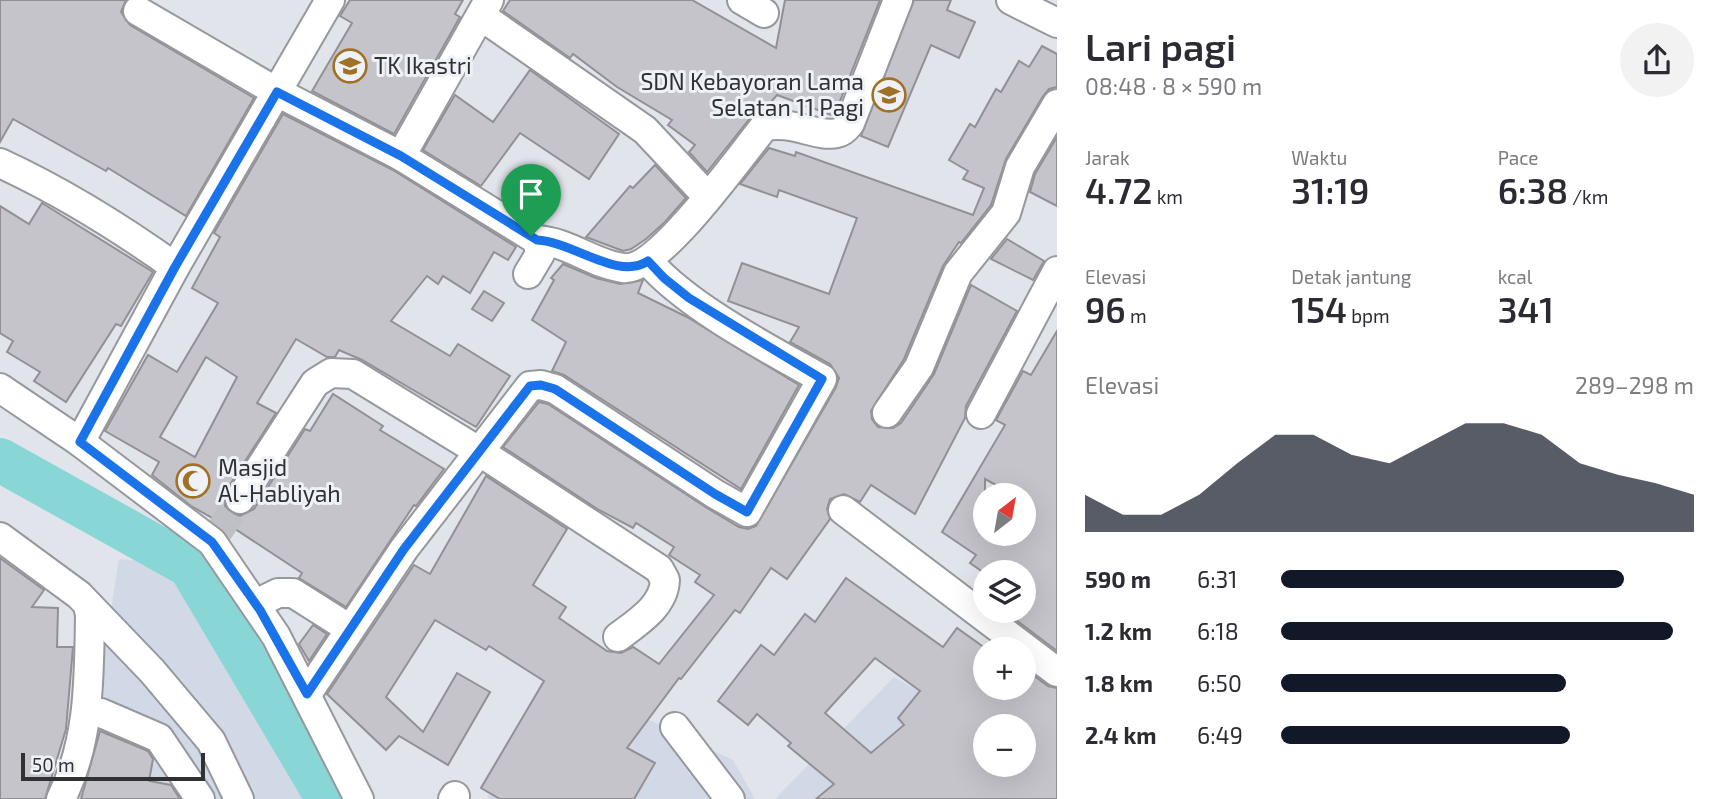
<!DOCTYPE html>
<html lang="id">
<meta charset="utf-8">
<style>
body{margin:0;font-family:"Exo 2",sans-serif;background:#f2f2f3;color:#2b2b33;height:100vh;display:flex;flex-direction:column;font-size:26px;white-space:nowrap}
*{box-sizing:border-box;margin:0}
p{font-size:23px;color:#7c7c81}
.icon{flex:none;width:38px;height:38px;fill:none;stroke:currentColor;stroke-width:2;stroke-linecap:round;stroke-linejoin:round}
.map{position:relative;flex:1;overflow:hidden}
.panel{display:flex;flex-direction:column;background:#fff;width:665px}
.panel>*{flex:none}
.needle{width:46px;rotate:31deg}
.controls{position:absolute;left:973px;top:483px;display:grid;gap:14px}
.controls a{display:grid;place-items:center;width:63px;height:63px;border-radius:50%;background:#fff;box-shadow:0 7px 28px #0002;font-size:35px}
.scale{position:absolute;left:21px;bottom:18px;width:184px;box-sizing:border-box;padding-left:7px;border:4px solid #303133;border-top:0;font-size:19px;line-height:24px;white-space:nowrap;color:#303133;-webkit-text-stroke:5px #eef1f8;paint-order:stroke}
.pin{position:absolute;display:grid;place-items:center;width:60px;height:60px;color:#fff;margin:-72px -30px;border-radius:50% 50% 50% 0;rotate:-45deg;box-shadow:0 0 7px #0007}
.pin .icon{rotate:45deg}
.round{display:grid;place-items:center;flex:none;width:74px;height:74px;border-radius:37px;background:#f2f2f3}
.head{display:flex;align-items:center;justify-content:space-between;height:119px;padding:0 28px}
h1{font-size:38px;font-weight:600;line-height:52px}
.metrics{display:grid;grid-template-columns:repeat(3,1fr);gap:10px;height:119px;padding:7px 28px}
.metrics div{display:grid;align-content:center}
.metrics b{font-size:35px;font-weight:600}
.metrics small{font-size:19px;font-weight:400}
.metrics p{font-size:19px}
.chart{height:196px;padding:14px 28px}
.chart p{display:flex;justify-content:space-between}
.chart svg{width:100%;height:126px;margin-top:7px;fill:#111827;opacity:.7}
ul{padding:0 28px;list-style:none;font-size:23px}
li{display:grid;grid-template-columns:112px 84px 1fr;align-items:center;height:52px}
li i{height:18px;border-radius:9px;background:#111827}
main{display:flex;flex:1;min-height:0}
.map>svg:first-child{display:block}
</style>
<main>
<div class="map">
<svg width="1057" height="799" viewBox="0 0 1057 799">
<rect width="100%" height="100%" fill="#e1e4ea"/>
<g fill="#d2d9e6">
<polygon points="119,559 229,568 353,799 57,799 92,728"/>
<polygon points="549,672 733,760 755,799 488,799 488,795"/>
<polygon points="894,677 969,720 985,736 985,765 1014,765 1048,799 775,799"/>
</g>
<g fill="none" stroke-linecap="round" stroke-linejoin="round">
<polyline stroke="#88d6d6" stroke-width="44" points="0,460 190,566 328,799"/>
</g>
<g fill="#c6c4cb" stroke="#929096" stroke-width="2" fill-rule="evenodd">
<polygon points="0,0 126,0 121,12 130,25 254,98 186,216 108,168 106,171 13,119 0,142"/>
<polygon points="350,0 463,0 455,14 460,17 394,134 312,91 352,23 340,16"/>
<polygon points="510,0 692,0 776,48 785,0 880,0 834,116 777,95 764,110 751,117 707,172 689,152 695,145 668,125 672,120 617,87 573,54 570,58 503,11"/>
<polygon points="914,0 951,0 947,10 975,22 959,58 931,45 888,147 861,136"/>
<polygon points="1042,46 1057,54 1057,87 1049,89 1043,96 1006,159 991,205 961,243 959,242 943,266 904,359 871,411 872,419 878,427 893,428 901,423 934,374 971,285 1017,311 966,406 965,418 915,514 871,485 860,502 844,494 830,499 827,509 830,519 787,579 771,568 740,613 735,610 681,679 679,678 627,748 655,763 634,799 500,799 481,788 544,681 489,646 486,650 435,620 386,697 423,732 457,673 490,692 448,765 399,736 386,750 327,694 414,565 430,574 486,476 567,529 533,585 566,607 559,618 607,651 621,653 633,647 659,664 714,595 695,582 700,575 669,555 674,547 636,523 633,528 599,510 503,447 539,402 548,404 707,508 739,527 748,529 756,526 836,387 839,378 830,364 790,342 799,327 728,301 742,263 829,294 857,218 779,190 777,197 740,184 769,148 795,156 796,152 973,215 984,188 963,179 968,171 949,160 970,124 975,127 996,89 1001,92 1019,61 1029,67"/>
<polygon points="530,70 619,134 589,179 520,133 481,186 423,150 455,95 493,122"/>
<path d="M283,114L393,170L516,247L508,260L494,252L470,293L443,276L438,284L427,276L391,321L450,356L458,344L510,376L476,427L362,360L339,350L335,357H327L296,339L257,403L276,413L226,491L225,506L232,513L240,516L254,509L305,429L310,431L333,394L383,426L380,430L444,469L416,506L414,505L346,607L299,578L302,573L217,517L216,520L191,506L152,475L159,462L105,431L148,355L177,372L218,303L192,288L220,237L214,233ZM206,357L237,377L195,457L160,437Z"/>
<polygon points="1057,137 1057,206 1030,192 1035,174"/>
<polygon points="655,165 686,198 665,222 646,239 631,249 623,251 586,237 630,186 633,188"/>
<polygon points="42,203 153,272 121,326 116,324 66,402 34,381 40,372 7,352 13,341 0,333 0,206 29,224"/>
<polygon points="1007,239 1044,261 1033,280 991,259"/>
<polygon points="563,264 596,278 620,284 643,280 638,293 687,317 799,385 741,489 564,375 552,371 566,342 532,320 554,280 551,278"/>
<polygon points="484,291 504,303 492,321 472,309"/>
<path d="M1057,331V651L1004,611H1024V572H983L970,563L976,555L942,532L1005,425L996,420L1023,371L1031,375ZM985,479L1014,495H1024V534H985Z"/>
<polygon points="0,558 44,590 32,607 58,608 57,647 73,647 66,729 45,799 0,799"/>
<path d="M846,578L943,647L957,628L985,648V688H1025L1033,675L1048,686L1057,688V799H816L834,784L788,746L791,743L757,714L748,725L718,701L761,645L774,655L805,614L815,622ZM875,658L920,691L898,718L904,725L871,753L825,713ZM985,726H1024V765H985Z"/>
<polygon points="313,625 327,634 309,661 299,644"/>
<polygon points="100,731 148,751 153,759 149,781 171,785 180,799 81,799"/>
</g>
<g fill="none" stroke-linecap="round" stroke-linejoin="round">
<polyline stroke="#bec0c5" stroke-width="28" stroke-dasharray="28 14" stroke-linecap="butt" points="216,536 240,499"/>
<defs>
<g id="minor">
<polyline points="742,0 764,13"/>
<polyline points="1011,0 1057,23"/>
<polyline points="138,11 277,92 401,156 537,240 540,254 528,274"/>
<polyline points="481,16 645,130 707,196"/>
<polyline points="401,156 489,0"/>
<path d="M0,163C63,192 119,227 175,267"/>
<path d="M537,240C569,242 593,264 623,268C658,273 740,156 764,127C790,119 818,138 837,133C843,132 847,127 850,123L898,0"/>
<polyline points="0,388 80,442 212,542 276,636 359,799"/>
<polyline points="887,413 919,367 958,273 1006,213 1020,167 1057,104"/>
<polyline points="981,414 1057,271"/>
<polyline points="80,442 175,267 330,0"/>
<path d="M240,499L315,383L331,373L353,374L480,452L659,569L665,580C664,606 638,622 618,637"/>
<polyline points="843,510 1057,672"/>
<polyline points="0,537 79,595 152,671 211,741 239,799"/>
<polyline points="256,604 278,593 293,593 350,629"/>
<path d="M307,694L404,549L530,386L541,385L555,389L715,494L747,512L822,379C769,349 686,306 648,261"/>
<polyline points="101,713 159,738 200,799"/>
<polyline points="675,727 730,799"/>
<path d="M61,799C90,741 89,678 90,615L88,605"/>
<polyline points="453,799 455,796"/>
</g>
</defs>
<use href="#minor" stroke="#95989d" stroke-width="32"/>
<use href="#minor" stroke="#fff" stroke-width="28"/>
</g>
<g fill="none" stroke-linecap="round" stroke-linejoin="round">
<defs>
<path id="route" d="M277,92L401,156L537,240C574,242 618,281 648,261L664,278L689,298L822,379L747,512L715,494L555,389L541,385L530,386L404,549L307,694L260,610L212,542L80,442L175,267Z"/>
</defs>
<use href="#route" stroke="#fff" stroke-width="14"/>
<use href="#route" stroke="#1a73e8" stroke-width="9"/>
</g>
<defs>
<symbol id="school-ring" viewBox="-11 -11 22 22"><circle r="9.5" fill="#eef1f8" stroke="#a07124" stroke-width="1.5"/><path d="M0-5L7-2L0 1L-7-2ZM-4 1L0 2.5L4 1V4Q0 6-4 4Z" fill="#a07124"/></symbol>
<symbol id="mosque-ring" viewBox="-11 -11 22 22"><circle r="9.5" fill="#eef1f8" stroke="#a07124" stroke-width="1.5"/><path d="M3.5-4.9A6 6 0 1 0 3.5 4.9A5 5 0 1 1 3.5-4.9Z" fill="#a07124"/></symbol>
</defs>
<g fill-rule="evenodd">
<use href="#school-ring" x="331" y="47" width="38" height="38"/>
<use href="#school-ring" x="870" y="76" width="38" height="38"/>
<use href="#mosque-ring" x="174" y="462" width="38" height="38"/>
</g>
<g text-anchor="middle" stroke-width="6" stroke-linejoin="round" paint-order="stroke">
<g font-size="23" fill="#303133" stroke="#eef1f8" text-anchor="start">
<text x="374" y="74">TK Ikastri</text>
<text x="864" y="90" text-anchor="end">SDN Kebayoran Lama<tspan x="864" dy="26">Selatan 11 Pagi</tspan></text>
<text x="218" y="476">Masjid<tspan x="218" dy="26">Al-Habliyah</tspan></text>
</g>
</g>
</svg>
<div class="controls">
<a><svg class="needle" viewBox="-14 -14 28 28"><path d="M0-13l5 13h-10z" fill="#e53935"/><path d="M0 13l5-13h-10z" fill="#7c7c81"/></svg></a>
<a><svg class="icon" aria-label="layers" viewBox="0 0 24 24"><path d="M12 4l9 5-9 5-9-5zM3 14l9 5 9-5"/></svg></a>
<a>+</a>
<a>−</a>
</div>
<div class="scale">50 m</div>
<div class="pin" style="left:531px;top:236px;background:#1e9e55"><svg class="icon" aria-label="arrive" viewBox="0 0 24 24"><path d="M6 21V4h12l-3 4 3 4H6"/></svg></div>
</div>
<section class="panel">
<div class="head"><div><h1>Lari pagi</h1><p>08:48 · 8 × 590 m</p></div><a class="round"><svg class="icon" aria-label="share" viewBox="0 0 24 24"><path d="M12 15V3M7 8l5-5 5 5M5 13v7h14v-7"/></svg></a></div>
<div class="metrics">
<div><p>Jarak</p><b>4.72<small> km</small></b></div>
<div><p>Waktu</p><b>31:19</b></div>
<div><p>Pace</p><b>6:38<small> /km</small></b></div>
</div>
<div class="metrics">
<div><p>Elevasi</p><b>96<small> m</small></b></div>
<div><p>Detak jantung</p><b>154<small> bpm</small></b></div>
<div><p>kcal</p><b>341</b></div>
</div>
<div class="chart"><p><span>Elevasi</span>289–298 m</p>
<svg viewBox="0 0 160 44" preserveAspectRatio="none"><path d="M0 44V31L10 38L20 38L30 31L40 20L50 10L60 10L70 17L80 20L90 13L100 6L110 6L120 10L130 20L140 24L150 27L160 31V44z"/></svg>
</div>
<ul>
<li><b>590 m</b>6:31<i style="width:83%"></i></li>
<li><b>1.2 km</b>6:18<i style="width:95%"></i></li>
<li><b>1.8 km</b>6:50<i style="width:69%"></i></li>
<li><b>2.4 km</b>6:49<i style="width:70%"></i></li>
</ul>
</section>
</main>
